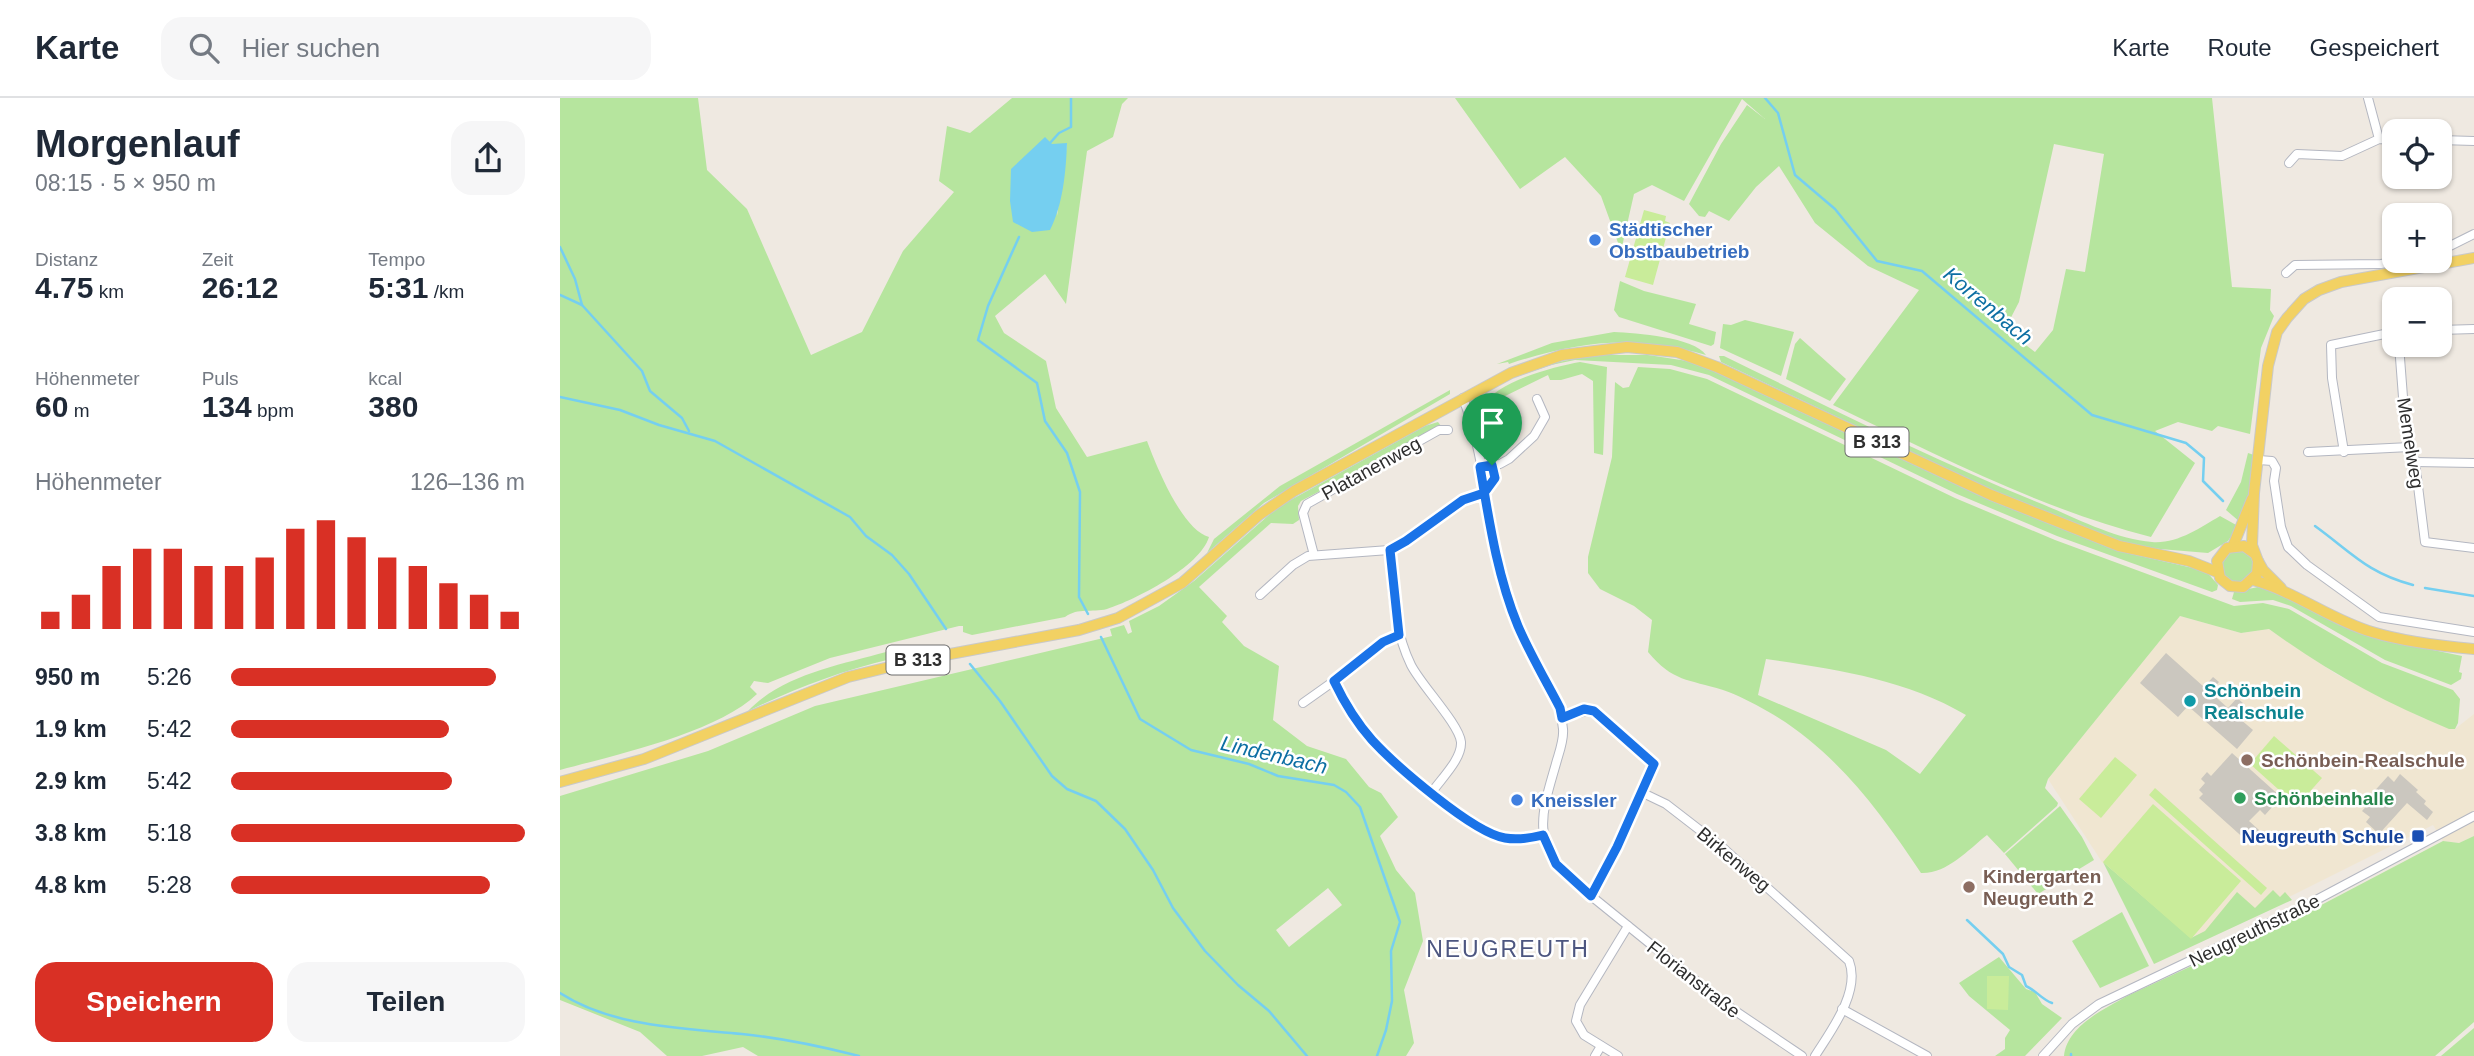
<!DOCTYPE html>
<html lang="de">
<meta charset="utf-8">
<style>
body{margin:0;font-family:Helvetica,sans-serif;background:#f6f6f7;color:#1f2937;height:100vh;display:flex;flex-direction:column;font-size:26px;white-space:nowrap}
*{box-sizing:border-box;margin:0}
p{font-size:23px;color:#747a83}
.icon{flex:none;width:38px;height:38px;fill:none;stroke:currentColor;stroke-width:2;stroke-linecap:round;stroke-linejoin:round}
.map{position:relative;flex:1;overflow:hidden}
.panel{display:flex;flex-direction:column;background:#fff;width:560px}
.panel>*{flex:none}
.fabs{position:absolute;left:1822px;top:21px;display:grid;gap:14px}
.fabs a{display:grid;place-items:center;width:70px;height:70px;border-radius:14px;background:#fff;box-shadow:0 2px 5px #0004;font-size:35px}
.pin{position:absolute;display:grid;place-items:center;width:60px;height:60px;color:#fff;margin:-72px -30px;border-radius:50% 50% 50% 0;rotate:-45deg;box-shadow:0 0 7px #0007}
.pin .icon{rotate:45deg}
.round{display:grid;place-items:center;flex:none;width:74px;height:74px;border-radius:21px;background:#f6f6f7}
.headline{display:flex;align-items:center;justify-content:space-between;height:119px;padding:0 35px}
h1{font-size:38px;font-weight:700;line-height:52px}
.metrics{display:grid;grid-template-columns:repeat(3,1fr);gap:10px;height:119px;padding:7px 35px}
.metrics div{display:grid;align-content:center}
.metrics b{font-size:30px;font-weight:700}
.metrics small{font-size:19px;font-weight:400}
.metrics p{font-size:19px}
.chart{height:196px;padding:14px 35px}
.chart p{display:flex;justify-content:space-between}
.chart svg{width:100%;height:126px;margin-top:7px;stroke:#d93025;stroke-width:6}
.action{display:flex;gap:14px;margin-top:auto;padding:14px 35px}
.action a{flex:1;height:80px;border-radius:21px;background:#d93025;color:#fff;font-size:28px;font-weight:700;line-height:80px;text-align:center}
.action a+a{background:#f6f6f7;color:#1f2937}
ul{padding:0 35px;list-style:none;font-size:23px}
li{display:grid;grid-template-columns:112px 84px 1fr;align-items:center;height:52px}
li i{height:18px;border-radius:9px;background:#d93025}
header{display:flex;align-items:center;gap:42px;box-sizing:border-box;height:98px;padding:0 35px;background:#fff;border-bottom:2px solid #e0e1e3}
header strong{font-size:33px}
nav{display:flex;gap:38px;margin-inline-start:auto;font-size:24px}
.search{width:490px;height:63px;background:#f6f6f7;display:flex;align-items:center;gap:18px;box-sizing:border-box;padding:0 24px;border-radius:21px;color:#747a83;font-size:26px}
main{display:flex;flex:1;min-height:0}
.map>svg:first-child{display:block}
</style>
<header>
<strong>Karte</strong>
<div class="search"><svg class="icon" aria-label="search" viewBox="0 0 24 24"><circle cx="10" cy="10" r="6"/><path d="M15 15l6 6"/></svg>Hier suchen</div>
<nav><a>Karte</a><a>Route</a><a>Gespeichert</a></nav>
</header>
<main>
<section class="panel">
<div class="headline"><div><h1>Morgenlauf</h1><p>08:15 · 5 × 950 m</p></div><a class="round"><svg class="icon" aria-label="share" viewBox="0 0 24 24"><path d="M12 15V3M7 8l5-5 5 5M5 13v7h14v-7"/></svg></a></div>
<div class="metrics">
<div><p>Distanz</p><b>4.75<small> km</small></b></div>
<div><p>Zeit</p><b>26:12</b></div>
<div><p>Tempo</p><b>5:31<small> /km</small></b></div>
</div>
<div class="metrics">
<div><p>Höhenmeter</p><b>60<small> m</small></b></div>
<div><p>Puls</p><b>134<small> bpm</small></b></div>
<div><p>kcal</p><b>380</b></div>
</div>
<div class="chart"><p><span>Höhenmeter</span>126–136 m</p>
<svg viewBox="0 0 160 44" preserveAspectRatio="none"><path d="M5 44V38M15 44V32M25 44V22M35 44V16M45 44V16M55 44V22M65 44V22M75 44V19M85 44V9M95 44V6M105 44V12M115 44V19M125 44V22M135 44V28M145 44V32M155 44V38"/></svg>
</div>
<ul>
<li><b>950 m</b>5:26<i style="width:90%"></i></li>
<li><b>1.9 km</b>5:42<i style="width:74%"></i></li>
<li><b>2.9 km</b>5:42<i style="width:75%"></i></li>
<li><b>3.8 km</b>5:18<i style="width:100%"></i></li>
<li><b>4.8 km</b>5:28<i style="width:88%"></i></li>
</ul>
<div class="action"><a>Speichern</a><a>Teilen</a></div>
</section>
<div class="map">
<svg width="1914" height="958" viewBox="0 0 1914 958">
<rect width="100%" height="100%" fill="#efe9e1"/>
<polygon fill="#f0e6d1" points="1620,518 1681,535 1709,531 1776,576 1863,620 1895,631 1914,616 1914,738 1899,745 1883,743 1873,727 1629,849 1542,764 1488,681"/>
<g fill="#b6e59e" fill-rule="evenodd">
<path d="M0,0H138L147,72L187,111L251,257L302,234L343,153L394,94L379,83L387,28L410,35L452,0H568L562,6L553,39L527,53L506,206L485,176L435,218L444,235L486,263L496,310L527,359L587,343C596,367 622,432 649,439C640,469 575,502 547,511C531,515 519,509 505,519L412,537L403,534V528H399L270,560L208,585L194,583L190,589L197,596C157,635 55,657 0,672ZM492,46H507L497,118Z"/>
<path d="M895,0H1652L1672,189L1711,191L1710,212L1714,218L1701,250L1690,336L1658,328L1652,333L1618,324L1595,333L1635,365L1591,439C1480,411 1376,356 1273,307L1359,192L1308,168L1255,125L1219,68L1196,89L1169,123L1149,113L1145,119L1139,118L1129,106L1161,46L1187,7L1205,21L1182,1L1124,103L1092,87L1074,96L1061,153L1041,98L1005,59L960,91ZM1494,46L1544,56L1525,174L1506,171L1493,232L1475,254L1445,231L1459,204Z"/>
<polygon points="1060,183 1084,193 1136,206 1129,226 1156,234 1154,246 1151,248 1059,219 1054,212"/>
<polygon points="1185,222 1234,234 1221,278 1160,250 1163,226 1171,227"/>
<path d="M1054,234C1076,235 1134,239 1146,257C1075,236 1018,243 949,266L948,264L937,266L992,245Z"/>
<polygon points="1240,240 1286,281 1270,303 1226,281 1235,246"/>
<polygon points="1033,257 1088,257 1134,264 1429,402 1558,453 1646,473 1658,487 1657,492 1652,494 1497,438 1397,396 1149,277 1111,267 1015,262 991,267 956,279 989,266"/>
<path d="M1159,258H1164C1269,309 1373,362 1482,406C1516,420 1555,441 1592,444C1617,446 1640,430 1660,418L1678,428L1668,443L1648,455L1588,450L1556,442L1434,393L1161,264Z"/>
<path d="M1020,264L1047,269L1043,357L1034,355L1033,283L1022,276L1001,282H990L988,277L935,303L927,321L922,323L921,310C935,284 992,269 1020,264Z"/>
<path d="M1078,269L1110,271L1147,281L1395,400L1495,442L1674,508L1703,505L1729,511L1822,565L1893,592L1900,601L1898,625L1895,631H1889C1825,605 1765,572 1709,531L1681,535L1620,518L1488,681L1485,690L1498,705L1497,708L1444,755L1427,737C1408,752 1387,776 1361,775C1319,712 1274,651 1207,613C1193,605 1178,597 1163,592C1128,581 1113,584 1088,554L1092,522L1074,508L1040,491L1028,475V459L1052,359L1055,284L1063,290L1069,289ZM1206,561C1274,571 1345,581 1406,617L1360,676L1326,652L1198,597Z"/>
<polygon points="890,292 890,296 704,405 647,455 654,441 720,388"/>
<path d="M878,324L881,328L878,331L741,403L738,408L739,422L733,426L711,425L639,489L667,518L662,524L684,548L719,568L713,622L747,648L786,661L809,689L821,695L838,719L820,738L836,772L855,795L863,843L844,892L854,945L846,958H198L183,949L142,958H107L80,934L0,902V698L148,653L255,608L552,538L550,531L564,527L568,536L572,534L569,523L599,508L634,483L718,409L865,328ZM768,790L782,807L729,849L716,832Z"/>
<polygon points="1688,355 1694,357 1689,394 1680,424 1666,412 1681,384"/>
<circle cx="1678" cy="469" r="16"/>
<polygon points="1698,489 1712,493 1810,539 1902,558 1899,574 1902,575 1901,581 1891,587 1825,562 1731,508 1713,502 1680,504 1672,501 1674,494"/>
<path d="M326,554L332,555L331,561C280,573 234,591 188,613C222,577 279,567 326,554Z"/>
<polygon points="1500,708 1522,739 1534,762 1478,796 1445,756"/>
<path d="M1914,738V924L1875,958H1504C1507,928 1543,912 1567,898L1748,814L1883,743L1899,745Z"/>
<polygon points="1543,764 1631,840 1645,833 1677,794 1695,810 1713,792 1720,799 1725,794 1732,802 1594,866"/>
<polygon points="1562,814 1589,868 1540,890 1512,843"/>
<polygon points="1439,859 1466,891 1475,894 1482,906 1502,920 1465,958 1435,958 1445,951 1445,940 1450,932 1409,898 1399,885"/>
<polygon points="1914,930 1914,958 1881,958"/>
</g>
<g fill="#c9ec9a">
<polygon points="1084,112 1106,118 1105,123 1110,125 1093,187 1065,179"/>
<polygon points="1714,638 1762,680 1737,708 1690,666"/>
<polygon points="1555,659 1577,677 1541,720 1519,701"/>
<polygon points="1595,690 1707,790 1701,797 1589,697"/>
<polygon points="1593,706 1681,783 1631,841 1543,764"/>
<polygon points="1427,878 1449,878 1448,912 1427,911"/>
</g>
<path fill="#75cff0" d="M485,39L492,46L507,45C506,73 503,107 490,132L472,134L453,124L450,103L451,71Z"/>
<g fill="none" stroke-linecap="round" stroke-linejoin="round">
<g stroke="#75cff0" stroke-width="2.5">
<polyline points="1205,0 1218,15 1235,77 1275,111 1317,163 1362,173 1532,317 1626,345 1644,360 1643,383 1663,403"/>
<polyline points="490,45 499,35 511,29 511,0"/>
<polyline points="459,139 428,208 418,242 477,285 485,323 507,355 520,394 519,499 528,516"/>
<polyline points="0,149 15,181 22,207"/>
<polyline points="0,197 22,207 82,273 90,293 122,320 129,333"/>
<polyline points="0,299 60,312 99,327 155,343 290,419 306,438 332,457 349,476 386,531"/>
<path d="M1755,428C1791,454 1807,475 1853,487"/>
<polyline points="1865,490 1914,498"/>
<polyline points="541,539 580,621 631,652 689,666 718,678 774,687 786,694 800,709 840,824 831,853 832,903 826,932 817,958"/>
<polyline points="410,566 440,603 492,678 507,691 536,703 565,731 593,772 613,810 645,853 678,887 709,913 747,958"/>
<path d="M1407,822L1443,856L1449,869L1462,877L1466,888C1477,893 1481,901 1492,905"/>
<path d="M0,895C53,929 121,930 182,936C222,940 260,948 299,958"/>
<polyline points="1511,956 1511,958"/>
</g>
</g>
<g fill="#cbc7bf">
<polygon points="1606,555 1644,589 1653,579 1659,584 1650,594 1668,610 1677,600 1683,605 1674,616 1693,632 1677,651 1628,608 1618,619 1580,585"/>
<polygon points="1672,655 1721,699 1705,717 1700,712 1689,723 1699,732 1688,744 1639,700 1643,696 1639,692 1645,685 1641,681 1647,674 1651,678"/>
<polygon points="1840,676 1858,692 1856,694 1866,703 1864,706 1873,714 1867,722 1847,705 1819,736 1806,724 1810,719 1802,713 1813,701 1810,698 1828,678 1834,684"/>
</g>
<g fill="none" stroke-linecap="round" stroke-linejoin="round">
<defs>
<g id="minor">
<polyline points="1808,0 1819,41"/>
<polyline points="1880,42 1914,43"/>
<polyline points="1729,65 1737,56 1782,58 1819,41 1834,42"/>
<polyline points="1880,153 1914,136"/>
<polyline points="1726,175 1735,167 1821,166 1839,163"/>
<polyline points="1880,232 1914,231"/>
<polyline points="1839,247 1843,299 1850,349 1855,364 1865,444 1914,450"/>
<path d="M903,300C931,374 927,455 958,529C973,562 1000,595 1003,631C1004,641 1000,652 997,662C984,709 969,741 1009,780L1162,904L1242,958"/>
<polyline points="1748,354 1850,349"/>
<polyline points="1784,354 1772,280 1771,247 1834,234"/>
<polyline points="1699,362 1712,363 1716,370 1714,383 1721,429 1728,449 1747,467 1819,519 1914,534"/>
<polyline points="1855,364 1914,365"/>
<polyline points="920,369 940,366 949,361 974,338 985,319 977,301"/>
<polyline points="924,395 935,380 932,367"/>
<polyline points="754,457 743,415 747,406 879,332 888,332"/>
<polyline points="700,497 733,467 748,458 829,452"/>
<polyline points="774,583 823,544 839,537"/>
<path d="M743,605L774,583C784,604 796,624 812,642C835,668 913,734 946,740C958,742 971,740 983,737"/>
<path d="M1002,620L1030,612L1094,666L1083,695L1106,706L1163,750L1289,863C1301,894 1270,934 1255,958"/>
<path d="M872,694C881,681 902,661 901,644C899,626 861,587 851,567C833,530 833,492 829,452C864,439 888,401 924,395"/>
<polyline points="1031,798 1045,774 1083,695"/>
<polyline points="1282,911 1367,958"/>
<polyline points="1035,958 1041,948"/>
<polyline points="1058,958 1024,937 1016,923 1020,907 1068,828"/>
<polyline points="1483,958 1512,926 1539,906 1743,809 1914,718"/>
</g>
<g id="major">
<polyline points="1673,448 1692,401"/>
<polyline points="1695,456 1684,448 1667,450 1657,463 1660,480 1670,488 1683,489 1697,476 1698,463 1692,447 1694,395 1708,268 1717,234 1727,220 1744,201 1759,192 1781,184 1914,160"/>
<polyline points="1698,463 1703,472 1721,490"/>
<path d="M1693,482C1736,494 1771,522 1812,534C1845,544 1880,548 1914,551"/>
<polyline points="0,684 84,661 288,579 358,562 519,532 558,520 622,485 699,417 734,393 951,275 1002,257 1067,249 1117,254 1157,269 1431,397 1559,448 1629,463 1657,474"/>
</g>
</defs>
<use href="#minor" stroke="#b4b7c1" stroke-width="10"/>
<use href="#major" stroke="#c9c9c9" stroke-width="12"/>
<use href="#minor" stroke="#fff" stroke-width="8"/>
<use href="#major" stroke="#f2d163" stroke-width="10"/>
</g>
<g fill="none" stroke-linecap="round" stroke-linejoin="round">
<defs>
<path id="route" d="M932,367L935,380L924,395L903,402L846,443L830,452L839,537L823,544L774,583C784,604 796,624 812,642C835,667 913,735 945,740C957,742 971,740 983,737L996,766L1031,798L1057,749L1094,666L1034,613L1024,611L1002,620L1000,610C986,583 970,556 958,528C937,477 929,422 920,369L932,367"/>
</defs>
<use href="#route" stroke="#fff" stroke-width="14"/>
<use href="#route" stroke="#1a73e8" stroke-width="9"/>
</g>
<g fill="#3f7fe0" stroke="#fff" stroke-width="2.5">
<circle cx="1035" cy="142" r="7"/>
<circle cx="957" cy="702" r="7"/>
</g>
<circle fill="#0f9aa8" stroke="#fff" stroke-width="2.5" cx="1630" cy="603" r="7"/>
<g fill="#8d6e63" stroke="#fff" stroke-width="2.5">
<circle cx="1687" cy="662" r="7"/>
<circle cx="1409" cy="789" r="7"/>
</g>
<circle fill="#2e9e5b" stroke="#fff" stroke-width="2.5" cx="1680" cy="700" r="7"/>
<rect fill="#1a4fb4" stroke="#fff" stroke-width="2.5" x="1851" y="731" width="14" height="14" rx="3.5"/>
<g text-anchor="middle" stroke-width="5" stroke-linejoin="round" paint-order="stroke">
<g fill="#fff" stroke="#6d6d6d" stroke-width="2">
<rect x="1285.5" y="329.5" width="63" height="29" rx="5"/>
<rect x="326.5" y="547.5" width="63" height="29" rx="5"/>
</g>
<g font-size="18" font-weight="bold" fill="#2e2e2e">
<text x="1317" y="350">B 313</text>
<text x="358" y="568">B 313</text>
</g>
<g font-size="19" font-weight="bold" fill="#366cbe" stroke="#fff" text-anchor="start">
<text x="1049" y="138">Städtischer<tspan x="1049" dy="22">Obstbaubetrieb</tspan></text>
<text x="971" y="709">Kneissler</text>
</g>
<g font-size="19" fill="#2e2e2e" stroke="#fff">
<text transform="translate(1851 345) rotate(81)" y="7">Memelweg</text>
<text transform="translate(811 370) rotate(-29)" y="7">Platanenweg</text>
<text transform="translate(1174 761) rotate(40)" y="7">Birkenweg</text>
<text transform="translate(1694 832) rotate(-26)" y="7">Neugreuthstraße</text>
<text transform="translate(1134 881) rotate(38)" y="7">Florianstraße</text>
</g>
<g font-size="19" font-weight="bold" fill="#0d838f" stroke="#fff" text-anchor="start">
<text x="1644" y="599">Schönbein<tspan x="1644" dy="22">Realschule</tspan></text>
</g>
<g font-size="19" font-weight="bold" fill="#785e54" stroke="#fff" text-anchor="start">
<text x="1701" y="669">Schönbein-Realschule</text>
<text x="1423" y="785">Kindergarten<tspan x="1423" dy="22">Neugreuth 2</tspan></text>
</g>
<g font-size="19" font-weight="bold" fill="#27864d" stroke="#fff" text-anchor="start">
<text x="1694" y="707">Schönbeinhalle</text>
</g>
<g font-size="19" font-weight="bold" fill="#164399" stroke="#fff" text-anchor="end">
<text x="1844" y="745">Neugreuth Schule</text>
</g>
<g font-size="21" font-style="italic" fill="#0d6fa3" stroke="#fff">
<text transform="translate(1428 208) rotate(40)" y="7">Korrenbach</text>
<text transform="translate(714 657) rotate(13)" y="7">Lindenbach</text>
</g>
<g font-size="23" letter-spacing="2" fill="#4d5680" stroke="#fff">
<text x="948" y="859">NEUGREUTH</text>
</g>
</g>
</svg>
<div class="fabs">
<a><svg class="icon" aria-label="locate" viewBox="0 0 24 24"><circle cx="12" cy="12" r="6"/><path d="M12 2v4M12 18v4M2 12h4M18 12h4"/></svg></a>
<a>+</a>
<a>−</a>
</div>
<div class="pin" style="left:932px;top:367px;background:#1e9e55"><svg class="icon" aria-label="arrive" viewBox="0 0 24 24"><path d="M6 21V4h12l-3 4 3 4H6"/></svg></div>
</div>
</main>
